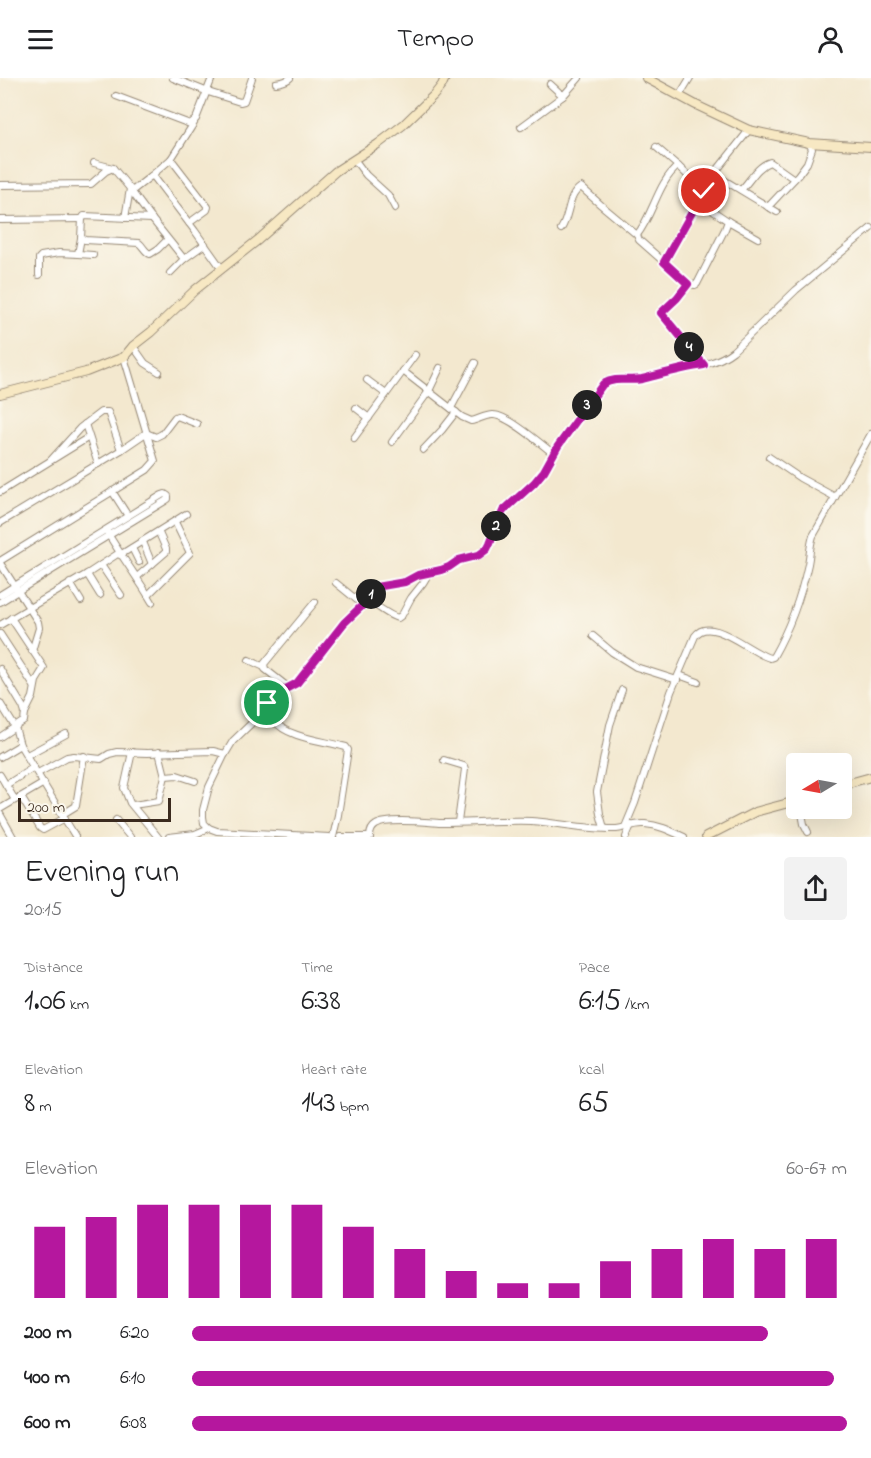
<!DOCTYPE html>
<meta charset="utf-8">
<style>
body{margin:0;font-family:"Indie Flower",sans-serif;background:#f2f2f2;color:#202124;height:100vh;display:flex;flex-direction:column;font-size:22px;white-space:nowrap}
*{box-sizing:border-box;margin:0}
p{font-size:20px;color:#757577}
.icon{flex:none;width:33px;height:33px;fill:none;stroke:currentColor;stroke-width:2;stroke-linecap:round;stroke-linejoin:round}
.map{position:relative;height:759px;overflow:hidden}
.panel{display:flex;flex-direction:column;background:#fff;flex:1}
.panel>*{flex:none}
.needle{width:39px;rotate:260deg}
.controls{position:absolute;left:786px;top:675px;display:grid;gap:12px}
.controls a{display:grid;place-items:center;width:66px;height:66px;border-radius:6px;background:#fff;box-shadow:0 6px 24px #0002;font-size:30px}
.scale{position:absolute;left:18px;bottom:15px;width:153px;box-sizing:border-box;padding-left:6px;border:3px solid #3b2a1e;border-top:0;font-size:16px;line-height:21px;white-space:nowrap;color:#3b2a1e;-webkit-text-stroke:4px #fbf7ec;paint-order:stroke}
.pin{position:absolute;display:grid;place-items:center;width:51px;height:51px;color:#fff;margin:-26px;border:3px solid #fff;border-radius:50%;box-shadow:0 2px 6px #0007}
.km{position:absolute;width:30px;height:30px;margin:-15px;border-radius:50%;background:#222;color:#fff;font-size:16px;line-height:30px;text-align:center}
.round{display:grid;place-items:center;flex:none;width:63px;height:63px;border-radius:6px;background:#f2f2f2}
.overview{display:flex;align-items:center;justify-content:space-between;height:102px;padding:0 24px}
h1{font-size:33px;font-weight:600;line-height:45px}
.metrics{display:grid;grid-template-columns:repeat(3,1fr);gap:9px;height:102px;padding:6px 24px}
.metrics div{display:grid;align-content:center}
.metrics b{font-size:30px;font-weight:600}
.metrics small{font-size:16px;font-weight:400}
.metrics p{font-size:16px}
.chart{height:168px;padding:12px 24px}
.chart p{display:flex;justify-content:space-between}
.chart svg{width:100%;height:108px;margin-top:6px;stroke:#b5179e;stroke-width:6}
ul{padding:0 24px;list-style:none;font-size:20px}
li{display:grid;grid-template-columns:96px 72px 1fr;align-items:center;height:45px}
li i{height:15px;border-radius:8px;background:#b5179e}
header{display:flex;justify-content:space-between;align-items:center;height:78px;padding:0 24px;background:#fff;font-size:27px;font-weight:600}
.map>svg:first-child{display:block}
</style>
<header><svg class="icon" aria-label="menu" viewBox="0 0 24 24"><path d="M4 6h16M4 12h16M4 18h16"/></svg>Tempo<svg class="icon" aria-label="person" viewBox="0 0 24 24"><circle cx="12" cy="8" r="4"/><path d="M4 21q1-7 8-7t8 7"/></svg></header>
<div class="map">
<svg width="871" height="759" viewBox="0 0 871 759">
<rect width="100%" height="100%" fill="#fbf7ec"/>
<filter id="ink" filterUnits="userSpaceOnUse"><feTurbulence type="fractalNoise" baseFrequency=".0167" numOctaves="2"/><feDisplacementMap in="SourceGraphic" scale="12" xChannelSelector="R" yChannelSelector="G"/><feConvolveMatrix kernelMatrix="1 2 1 2 8 2 1 2 1" color-interpolation-filters="sRGB"/></filter>
<filter id="wash" filterUnits="userSpaceOnUse"><feTurbulence type="fractalNoise" baseFrequency=".008" numOctaves="4" result="noise"/><feDisplacementMap in="SourceGraphic" scale="24" xChannelSelector="R" yChannelSelector="G"/><feGaussianBlur stdDeviation="1.35" result="paint"/><feColorMatrix in="noise" values="0 0 0 0 0 0 0 0 0 0 0 0 0 0 0 0 0 1.4 0 .05"/><feComposite in="paint" operator="in"/></filter>
<g filter="url(#wash)">
<rect width="100%" height="100%" fill="#f3e8cf"/>
</g>
<g filter="url(#ink)">
<g fill="none" stroke-linecap="round" stroke-linejoin="round">
<defs>
<g id="street">
<polyline points="173,0 208,14 240,24 244,23 252,0"/>
<path d="M276,5C281,4 286,4 290,0"/>
<polyline points="550,6 563,18"/>
<polyline points="116,18 190,46 196,41 212,0"/>
<polyline points="679,18 690,0"/>
<polyline points="521,49 563,18 579,0"/>
<polyline points="656,69 678,88"/>
<polyline points="171,81 208,129 207,132 189,145"/>
<polyline points="354,81 366,97 388,117 395,130"/>
<polyline points="94,85 113,90 132,113"/>
<polyline points="714,96 777,134"/>
<polyline points="151,98 171,81 194,45"/>
<polyline points="0,107 91,106 106,93 113,90"/>
<path d="M741,112C750,103 757,88 770,84L794,101"/>
<polyline points="768,129 798,97 807,85 812,71 809,65"/>
<polyline points="125,140 130,111"/>
<polyline points="152,141 132,114 132,113 151,98 154,99 195,153 222,191"/>
<polyline points="0,142 82,141"/>
<polyline points="728,143 758,160"/>
<path d="M561,151C570,138 567,118 581,109L601,127L637,157C653,137 658,104 678,88L704,113"/>
<polyline points="637,157 639,162 689,206 695,207 697,206 725,151 728,143 698,123"/>
<path d="M168,161L158,171L150,176C145,174 143,168 139,165L85,162L81,160L82,141L84,138L152,141L184,181"/>
<polyline points="78,176 93,177"/>
<polyline points="664,184 714,96 749,52"/>
<polyline points="170,195 184,181 205,166"/>
<polyline points="39,197 39,180 41,178 59,175 78,176 81,160"/>
<polyline points="689,206 677,220 661,235 704,287"/>
<polyline points="133,268 145,285 159,294"/>
<path d="M403,293L462,339L471,343C478,342 486,336 494,337C509,338 541,366 554,376"/>
<polyline points="367,302 386,316"/>
<polyline points="356,330 369,340"/>
<polyline points="451,330 475,285"/>
<polyline points="85,346 98,386"/>
<polyline points="146,355 156,359 162,356 175,339 177,338 197,346"/>
<polyline points="354,360 415,277"/>
<polyline points="392,364 429,313 440,290"/>
<polyline points="423,372 442,352 456,334"/>
<polyline points="769,379 800,400 835,419"/>
<polyline points="51,382 80,350 101,334 108,334 121,372"/>
<polyline points="112,413 128,438"/>
<polyline points="0,414 89,359"/>
<polyline points="0,445 121,372 146,355"/>
<path d="M107,454C121,478 138,500 152,524"/>
<polyline points="143,464 152,486"/>
<polyline points="132,470 139,484"/>
<polyline points="120,477 186,436"/>
<polyline points="0,483 147,392 155,383 124,279"/>
<polyline points="0,485 38,544 39,550 32,573"/>
<polyline points="101,487 121,517"/>
<polyline points="87,496 100,517"/>
<polyline points="137,499 166,474 166,471 159,455"/>
<polyline points="70,505 81,523"/>
<polyline points="336,505 363,527"/>
<polyline points="0,517 162,417 165,416 168,418 168,421 165,423 0,524"/>
<polyline points="148,517 190,475 175,444"/>
<path d="M366,524C378,526 386,537 398,540L402,537L411,520L423,505L426,500L427,495"/>
<polyline points="11,540 44,590 36,603 33,619 25,635"/>
<polyline points="0,547 87,496 119,475"/>
<polyline points="0,556 34,608"/>
<polyline points="593,558 612,574 636,589 677,602"/>
<polyline points="249,582 264,589"/>
<polyline points="0,591 23,629 25,635 24,643 15,649 20,667 75,758"/>
<polyline points="679,597 698,604"/>
<polyline points="288,609 265,591 264,586 315,524"/>
<polyline points="0,625 15,649 0,659"/>
<path d="M267,625C270,631 272,637 275,643C285,659 324,663 342,668L346,669L348,672L338,737L333,759"/>
<polyline points="132,674 124,710 130,725 158,759"/>
<polyline points="27,677 66,656"/>
<polyline points="0,679 20,667"/>
<polyline points="444,682 464,688 465,691 458,744"/>
<polyline points="38,695 67,679 74,678 101,681 109,676 117,674 147,675 213,673 225,676"/>
<polyline points="0,697 15,722"/>
<polyline points="165,698 177,697 195,703"/>
<polyline points="6,707 34,689"/>
<polyline points="21,719 40,750 43,752 65,740"/>
<polyline points="788,726 791,728 796,729"/>
<polyline points="133,727 159,723 165,698 159,674"/>
<polyline points="801,730 804,746 808,754"/>
<polyline points="0,731 44,705"/>
<polyline points="0,736 13,759"/>
<polyline points="63,736 76,728 84,678"/>
<polyline points="116,742 130,759"/>
<path d="M625,749L635,725L671,614L695,558C710,536 752,576 770,580L773,579C789,551 801,518 808,486C810,476 810,467 813,458L871,356"/>
<polyline points="604,750 600,736 597,714 610,647 622,612"/>
<polyline points="169,759 195,756 209,750"/>
<path d="M329,759L217,753L209,750L204,745L203,739V732L209,709L224,678L233,663L258,639L267,625L278,615L297,605L344,545L366,524L376,509L405,503L418,497L441,492L449,489L458,482L479,477L487,471L490,465L499,442L503,433L534,405L544,393L558,368L603,306C618,298 626,304 640,301C649,299 658,296 667,294C690,289 714,288 733,273L796,212L871,150"/>
<polyline points="340,759 370,759"/>
<path d="M370,759C370,754 371,750 376,747C387,740 425,744 439,745C470,745 501,742 531,743C559,745 585,751 614,751C624,751 634,745 645,746C659,747 671,753 684,759"/>
<polyline points="626,759 631,747"/>
</g>
<g id="secondary">
<polyline points="646,0 696,27 749,52 809,65 871,69"/>
<polyline points="0,316 86,294 124,279 133,268 151,254 195,212 258,162 336,93 378,66 403,47 434,17 442,7 445,0"/>
<polyline points="842,707 871,699"/>
<polyline points="706,759 755,734 796,723"/>
</g>
</defs>
<use href="#street" stroke="#978976" stroke-width="8"/>
<use href="#secondary" stroke="#978976" stroke-width="10"/>
<use href="#street" stroke="#fff" stroke-width="6"/>
<use href="#secondary" stroke="#f7e8c3" stroke-width="8"/>
</g>
</g>
<g fill="none" stroke-linecap="round" stroke-linejoin="round" filter="url(#ink)">
<defs>
<path id="route" d="M267,625L278,615L297,605L344,545L366,524L376,509L405,504L418,497L441,492L449,489L459,482L479,477L487,471L490,465L499,442L503,433L534,405L544,393L558,368L603,306C618,298 627,304 642,301C662,296 682,290 704,287L661,235L677,220L688,206L664,184L704,113"/>
</defs>
<use href="#route" stroke="#fff" stroke-width="12"/>
<use href="#route" stroke="#b5179e" stroke-width="8"/>
</g>
</svg>
<div class="controls">
<a><svg class="needle" viewBox="-14 -14 28 28"><path d="M0-13l5 13h-10z" fill="#e53935"/><path d="M0 13l5-13h-10z" fill="#757577"/></svg></a>
</div>
<div class="scale">200 m</div>
<div class="pin" style="left:267px;top:625px;background:#1e9e55"><svg class="icon" aria-label="arrive" viewBox="0 0 24 24"><path d="M6 21V4h12l-3 4 3 4H6"/></svg></div>
<div class="pin" style="left:704px;top:113px;background:#d93025"><svg class="icon" aria-label="check" viewBox="0 0 24 24"><path d="M5 12l5 5 9-10"/></svg></div>
<b class="km" style="left:371px;top:516px">1</b>
<b class="km" style="left:496px;top:448px">2</b>
<b class="km" style="left:587px;top:327px">3</b>
<b class="km" style="left:689px;top:269px">4</b>
</div>
<section class="panel">
<div class="overview"><div><h1>Evening run</h1><p>20:15</p></div><a class="round"><svg class="icon" aria-label="share" viewBox="0 0 24 24"><path d="M12 15V3M7 8l5-5 5 5M5 13v7h14v-7"/></svg></a></div>
<div class="metrics">
<div><p>Distance</p><b>1.06<small> km</small></b></div>
<div><p>Time</p><b>6:38</b></div>
<div><p>Pace</p><b>6:15<small> /km</small></b></div>
</div>
<div class="metrics">
<div><p>Elevation</p><b>8<small> m</small></b></div>
<div><p>Heart rate</p><b>143<small> bpm</small></b></div>
<div><p>kcal</p><b>65</b></div>
</div>
<div class="chart"><p><span>Elevation</span>60–67 m</p>
<svg viewBox="0 0 160 44" preserveAspectRatio="none"><path d="M5 44V15M15 44V11M25 44V6M35 44V6M45 44V6M55 44V6M65 44V15M75 44V24M85 44V33M95 44V38M105 44V38M115 44V29M125 44V24M135 44V20M145 44V24M155 44V20"/></svg>
</div>
<ul>
<li><b>200 m</b>6:20<i style="width:88%"></i></li>
<li><b>400 m</b>6:10<i style="width:98%"></i></li>
<li><b>600 m</b>6:08<i style="width:100%"></i></li>
</ul>
</section>
